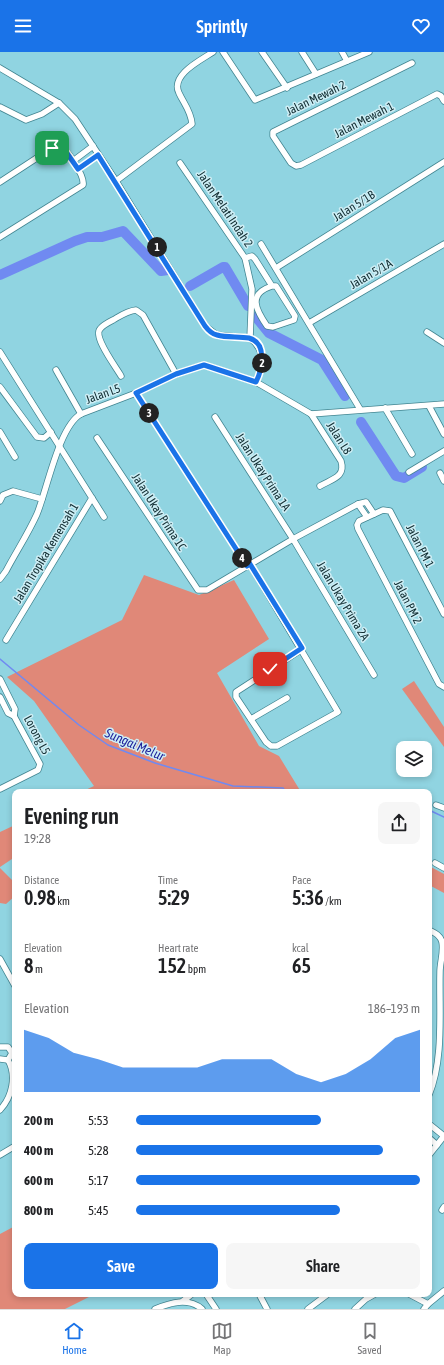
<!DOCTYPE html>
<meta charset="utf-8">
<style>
body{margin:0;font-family:"Asap Condensed",sans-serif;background:#f6f6f6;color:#202124;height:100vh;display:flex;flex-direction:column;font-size:15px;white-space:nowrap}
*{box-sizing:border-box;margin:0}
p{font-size:13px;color:#757577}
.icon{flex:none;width:22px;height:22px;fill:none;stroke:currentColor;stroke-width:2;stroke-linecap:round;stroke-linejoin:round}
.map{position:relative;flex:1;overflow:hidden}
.details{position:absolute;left:12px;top:737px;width:420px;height:508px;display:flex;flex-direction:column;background:#fff;border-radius:8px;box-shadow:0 2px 6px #0003}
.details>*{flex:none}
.fabs{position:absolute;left:396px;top:689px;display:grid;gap:8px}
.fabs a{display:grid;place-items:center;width:36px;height:36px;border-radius:8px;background:#fff;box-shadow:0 2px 6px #0003;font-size:20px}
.pin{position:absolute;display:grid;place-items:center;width:34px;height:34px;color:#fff;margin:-17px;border-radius:8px;box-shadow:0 2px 6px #0006}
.km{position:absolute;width:20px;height:20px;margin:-10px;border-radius:50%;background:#222;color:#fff;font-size:11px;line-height:20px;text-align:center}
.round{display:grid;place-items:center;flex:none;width:42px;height:42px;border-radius:8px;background:#f6f6f6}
.headline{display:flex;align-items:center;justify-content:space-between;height:68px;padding:0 12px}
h1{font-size:22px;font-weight:600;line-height:30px}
.figures{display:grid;grid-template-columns:repeat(3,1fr);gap:6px;height:68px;padding:4px 12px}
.figures div{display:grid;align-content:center}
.figures b{font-size:20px;font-weight:600}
.figures small{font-size:11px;font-weight:400}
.figures p{font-size:11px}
.chart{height:112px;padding:8px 12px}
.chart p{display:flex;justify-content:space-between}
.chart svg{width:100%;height:72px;margin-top:4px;fill:#1a73e8;opacity:.7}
.action{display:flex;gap:8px;margin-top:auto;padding:8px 12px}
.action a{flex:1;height:46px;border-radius:8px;background:#1a73e8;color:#fff;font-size:16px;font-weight:600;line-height:46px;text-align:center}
.action a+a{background:#f6f6f6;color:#202124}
ul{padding:0 12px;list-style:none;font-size:13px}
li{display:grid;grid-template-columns:64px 48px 1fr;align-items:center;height:30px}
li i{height:10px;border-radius:5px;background:#1a73e8}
header{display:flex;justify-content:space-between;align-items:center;height:52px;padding:0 12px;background:#1a73e8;color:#fff;font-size:18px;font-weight:600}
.tab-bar{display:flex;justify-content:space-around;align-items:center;height:56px;border-top:1px solid #e0e0e0;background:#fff;font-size:11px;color:#757577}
.tab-bar a{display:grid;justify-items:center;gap:2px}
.tab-bar .current{color:#1a73e8}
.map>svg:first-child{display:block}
</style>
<header><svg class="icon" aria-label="menu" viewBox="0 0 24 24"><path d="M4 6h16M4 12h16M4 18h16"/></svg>Sprintly<svg class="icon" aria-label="heart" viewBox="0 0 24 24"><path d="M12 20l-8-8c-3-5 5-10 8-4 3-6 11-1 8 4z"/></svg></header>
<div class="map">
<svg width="444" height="1257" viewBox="0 0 444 1257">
<rect width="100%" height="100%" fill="#90d4e1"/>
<g fill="#e08878">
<polygon points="144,523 199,543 234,528 269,587 217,621 259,694 279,704 301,740 81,740 94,734 34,649 7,625 122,568"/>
<polygon points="414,629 444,675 444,695 402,637"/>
<polygon points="15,773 15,805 0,815 0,780"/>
<polygon points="429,814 444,822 444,841 429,833"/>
<polygon points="0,816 15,831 15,844 6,852 0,851"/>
<polygon points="15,1174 15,1242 95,1242 65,1257 0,1257 0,1182"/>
</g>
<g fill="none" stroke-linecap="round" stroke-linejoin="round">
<g stroke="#708af1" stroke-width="1.5">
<polyline points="0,607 79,673 108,693 155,711 233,734 283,736 286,740"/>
<polyline points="429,758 444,765"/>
</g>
<g stroke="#708af1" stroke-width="10">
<polyline points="0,223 75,189 87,185 102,185 123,179 161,219 168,218"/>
<polyline points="190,234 223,215 225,215 248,254"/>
<polyline points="256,265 269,281 322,308 345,344"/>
<polyline points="361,370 396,424 404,426 422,415"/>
</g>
<defs>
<g id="minor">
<polyline points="223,0 255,48 369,0"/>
<polyline points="262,0 287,36"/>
<polyline points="302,0 316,22"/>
<polyline points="342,0 347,9"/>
<polyline points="412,11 273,80 273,84 291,111 296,114 301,113 437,42 441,44 444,49"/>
<polyline points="0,16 59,51 75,67 116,129 205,274 217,283 250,286"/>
<polyline points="0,55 26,68 42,62 59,51"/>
<polyline points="73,109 93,94"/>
<polyline points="180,111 245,206 252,237 250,286"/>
<polyline points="78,117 98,103"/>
<path d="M116,129L192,72C191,59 184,52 179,41C170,23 201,8 213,0"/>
<path d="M0,130L52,96L59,93C67,97 85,124 83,133L0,185"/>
<polyline points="261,192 360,357"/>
<path d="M245,206L252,204L255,207L272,234H276L295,264L294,268L273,275L267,274C256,258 247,242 272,234"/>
<polyline points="276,216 444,110"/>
<polyline points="309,271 444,192"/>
<polyline points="427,280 444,291"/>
<path d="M250,286C266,298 263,314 256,330"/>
<polyline points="0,300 104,465"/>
<polyline points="56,318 81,362"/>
<path d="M121,324C116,315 93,285 100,277C103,273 109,270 113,268C120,264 127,259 136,258L143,263L176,322"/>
<polyline points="0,335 37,385 44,386 51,380"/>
<polyline points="136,341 247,514"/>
<polyline points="429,354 444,382"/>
<polyline points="385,356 412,402"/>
<path d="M311,362L341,409C346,425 332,427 320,434"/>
<polyline points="215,365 293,487 374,623"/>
<polyline points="0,380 15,405"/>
<polyline points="97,386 198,538 207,538 293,487 358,452 366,450 374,462"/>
<polyline points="409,420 444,399"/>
<polyline points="440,421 444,429"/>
<polyline points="0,449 3,443 13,439 42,447"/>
<polyline points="358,452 367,465"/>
<polyline points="250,512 338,660 277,694 271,694 266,690 236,645 236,640 302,597"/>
<path d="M0,527L6,519C16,500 28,482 37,462C47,438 59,374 81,362L136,341L176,322L204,313L256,330L311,362L444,352"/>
<polyline points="444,562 390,459 383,458 359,469 357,473 358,477 439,632 444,635"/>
<polyline points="6,588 92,446"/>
<polyline points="0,627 15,657 14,664"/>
<polyline points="0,645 8,661 14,664 40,712 38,718 0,737"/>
<polyline points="251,667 287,646"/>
<polyline points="436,753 444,756"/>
<polyline points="435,811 444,816"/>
<path d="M429,878C435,881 440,883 442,890C444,900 440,910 440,920C439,961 444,1006 429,1043"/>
<polyline points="0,907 15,934"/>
<polyline points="0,995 8,995 12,1001 8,1008 0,1007"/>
<path d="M0,1058C12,1045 17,1024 8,1008"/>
<polyline points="429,1072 444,1084"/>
<polyline points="429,1086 437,1093"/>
<polyline points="0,1103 15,1094"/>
<polyline points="429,1103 444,1084"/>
<polyline points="442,1158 444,1155"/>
<polyline points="206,1242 216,1257"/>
<polyline points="259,1242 267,1257"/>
<polyline points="409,1242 428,1252"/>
<polyline points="183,1249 192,1242"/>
<path d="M155,1257C170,1251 188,1245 202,1257"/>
<polyline points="308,1257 328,1242"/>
<polyline points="355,1257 366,1247 375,1242"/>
<polyline points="424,1257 428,1252 444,1239"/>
</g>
</defs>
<use href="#minor" stroke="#428591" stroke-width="7"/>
<use href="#minor" stroke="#fff" stroke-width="5.5"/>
</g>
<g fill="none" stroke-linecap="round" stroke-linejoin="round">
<defs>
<path id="route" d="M52,96L62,94L78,117L98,103L205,274C208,278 212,282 217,283C227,286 239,284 249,286C268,291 262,318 256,330L204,313L176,322L136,341L247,514L250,512L302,596L270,617"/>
</defs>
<use href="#route" stroke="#fff" stroke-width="8"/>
<use href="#route" stroke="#1a73e8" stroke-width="5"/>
</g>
<g text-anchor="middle" stroke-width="3" stroke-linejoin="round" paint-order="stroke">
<g font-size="12" fill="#112d32" stroke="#ceeef5">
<text transform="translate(316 46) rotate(-26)" y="4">Jalan Mewah 2</text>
<text transform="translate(364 68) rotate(-27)" y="4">Jalan Mewah 1</text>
<text transform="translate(354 154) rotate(-32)" y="4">Jalan 5/1B</text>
<text transform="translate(225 157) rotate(56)" y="4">Jalan Melati Indah 2</text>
<text transform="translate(371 222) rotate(-30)" y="4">Jalan 5/1A</text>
<text transform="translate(103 342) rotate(-20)" y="4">Jalan L5</text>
<text transform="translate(339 386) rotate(58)" y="4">Jalan L8</text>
<text transform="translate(263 420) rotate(57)" y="4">Jalan Ukay Prima 1A</text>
<text transform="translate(159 460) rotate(57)" y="4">Jalan Ukay Prima 1C</text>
<text transform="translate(420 494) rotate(63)" y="4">Jalan PM 1</text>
<text transform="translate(46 501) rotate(-59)" y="4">Jalan Tropika Kemensah 1</text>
<text transform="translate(343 549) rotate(59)" y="4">Jalan Ukay Prima 2A</text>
<text transform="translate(408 550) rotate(63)" y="4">Jalan PM 2</text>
<text transform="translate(37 683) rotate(62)" y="4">Lorong L5</text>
</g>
<g font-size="13" font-style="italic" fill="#20229a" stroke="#ceeef5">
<text transform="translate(135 692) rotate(23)" y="5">Sungai Melur</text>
</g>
</g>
</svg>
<div class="fabs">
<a><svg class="icon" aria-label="layers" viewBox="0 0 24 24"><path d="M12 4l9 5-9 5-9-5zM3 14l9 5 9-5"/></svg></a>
</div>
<div class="pin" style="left:52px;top:96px;background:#1e9e55"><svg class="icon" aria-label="arrive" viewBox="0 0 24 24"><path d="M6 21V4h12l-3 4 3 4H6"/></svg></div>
<div class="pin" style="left:270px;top:617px;background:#d93025"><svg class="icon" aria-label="check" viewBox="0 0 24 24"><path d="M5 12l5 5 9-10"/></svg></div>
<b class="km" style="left:157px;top:195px">1</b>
<b class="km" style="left:262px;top:311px">2</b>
<b class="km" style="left:149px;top:361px">3</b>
<b class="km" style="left:242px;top:506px">4</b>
<section class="details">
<div class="headline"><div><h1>Evening run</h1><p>19:28</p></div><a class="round"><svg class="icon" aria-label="share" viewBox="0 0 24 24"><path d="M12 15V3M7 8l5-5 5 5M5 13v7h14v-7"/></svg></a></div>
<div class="figures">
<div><p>Distance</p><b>0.98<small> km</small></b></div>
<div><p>Time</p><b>5:29</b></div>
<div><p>Pace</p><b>5:36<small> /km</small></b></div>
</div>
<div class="figures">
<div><p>Elevation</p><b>8<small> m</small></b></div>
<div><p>Heart rate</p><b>152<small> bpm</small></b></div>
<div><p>kcal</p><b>65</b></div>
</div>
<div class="chart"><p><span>Elevation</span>186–193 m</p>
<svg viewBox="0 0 160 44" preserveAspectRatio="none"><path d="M0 44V6L10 11L20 20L30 24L40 29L50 29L60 29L70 29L80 24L90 24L100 24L110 33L120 38L130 33L140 24L150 11L160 6V44z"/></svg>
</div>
<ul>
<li><b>200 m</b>5:53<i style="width:65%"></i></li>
<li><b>400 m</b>5:28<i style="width:87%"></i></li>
<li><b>600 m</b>5:17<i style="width:100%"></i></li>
<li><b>800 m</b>5:45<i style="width:72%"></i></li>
</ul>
<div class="action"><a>Save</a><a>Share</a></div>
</section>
</div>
<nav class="tab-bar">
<a class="current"><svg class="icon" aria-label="home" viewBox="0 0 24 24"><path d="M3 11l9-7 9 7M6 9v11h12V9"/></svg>Home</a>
<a><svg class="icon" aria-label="map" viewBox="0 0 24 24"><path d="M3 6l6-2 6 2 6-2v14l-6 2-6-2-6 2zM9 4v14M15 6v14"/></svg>Map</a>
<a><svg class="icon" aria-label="saved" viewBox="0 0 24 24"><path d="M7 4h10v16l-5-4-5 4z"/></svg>Saved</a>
</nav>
